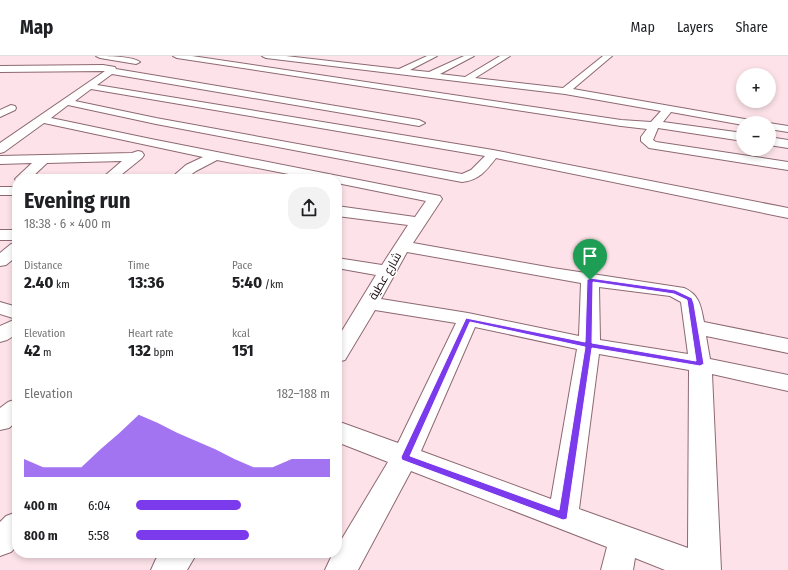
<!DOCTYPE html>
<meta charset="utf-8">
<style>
body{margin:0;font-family:"Fira Sans Condensed",Cairo,sans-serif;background:#f2f2f2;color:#202124;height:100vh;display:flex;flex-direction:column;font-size:15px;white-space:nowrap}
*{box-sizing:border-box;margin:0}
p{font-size:13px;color:#757577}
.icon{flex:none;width:22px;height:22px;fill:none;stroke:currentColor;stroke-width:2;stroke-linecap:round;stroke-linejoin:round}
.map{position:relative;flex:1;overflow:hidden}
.sheet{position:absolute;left:12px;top:118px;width:330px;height:384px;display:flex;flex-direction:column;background:#fff;border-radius:16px;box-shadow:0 2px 6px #0003}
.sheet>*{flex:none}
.fabs{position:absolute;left:736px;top:12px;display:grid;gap:8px}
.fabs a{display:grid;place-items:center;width:40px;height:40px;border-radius:50%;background:#fff;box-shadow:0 2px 6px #0003;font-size:20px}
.pin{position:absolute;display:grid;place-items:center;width:34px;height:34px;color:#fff;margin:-41px -17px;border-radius:50% 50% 50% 0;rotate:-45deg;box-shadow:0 0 4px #0007}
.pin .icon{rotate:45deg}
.round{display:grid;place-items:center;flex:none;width:42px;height:42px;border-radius:16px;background:#f2f2f2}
.headline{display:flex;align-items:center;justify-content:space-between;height:68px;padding:0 12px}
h1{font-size:22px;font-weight:700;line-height:30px}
.metrics{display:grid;grid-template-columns:repeat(3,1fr);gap:6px;height:68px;padding:4px 12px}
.metrics div{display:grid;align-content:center}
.metrics b{font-size:17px;font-weight:700}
.metrics small{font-size:11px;font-weight:400}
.metrics p{font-size:11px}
.chart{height:112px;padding:8px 12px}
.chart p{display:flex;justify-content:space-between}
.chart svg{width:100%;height:72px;margin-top:4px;fill:#7c3aed;opacity:.7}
ul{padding:0 12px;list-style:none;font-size:13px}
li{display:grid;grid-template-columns:64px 48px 1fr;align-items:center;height:30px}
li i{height:10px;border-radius:5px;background:#7c3aed}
header{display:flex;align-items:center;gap:24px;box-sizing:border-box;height:56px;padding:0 20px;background:#fff;border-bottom:1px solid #e0e0e0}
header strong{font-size:19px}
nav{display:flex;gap:22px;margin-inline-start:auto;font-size:14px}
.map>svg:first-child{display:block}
</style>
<header>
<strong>Map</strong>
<nav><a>Map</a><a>Layers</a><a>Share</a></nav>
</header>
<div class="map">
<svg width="788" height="514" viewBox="0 0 788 514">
<rect width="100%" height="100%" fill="#fde3e9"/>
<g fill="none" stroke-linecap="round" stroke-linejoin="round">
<defs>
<g id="street">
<path d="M96,0C107,0 132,0 140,6L136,8L100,2Z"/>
<polygon points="173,0 192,0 621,64 651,66 661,55 565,38 266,2 262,0 286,0 399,13 427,0 437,0 410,14 429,16 464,0 474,0 440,18 465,21 500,0 510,0 475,22 563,32 603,0 612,0 573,33 756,65 758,67 743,67 743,69 671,56 663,66 743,77 743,85 658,72 653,84 656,86 788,106 788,114 649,92 641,85 641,81 647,73 621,70 177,2"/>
<path d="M103,9L115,11L116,13L419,64L425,67L419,70L112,18L97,29L493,94L788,152V162L496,102C486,115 479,124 462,126L156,68L68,49L51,62L151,83L440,140L442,143L413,187L553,212L684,232C700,239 701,251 704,266L788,283V297L706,280L710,303L788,319V335L712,318L721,514H665L635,502L633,514H601L607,491L411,415L358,514H325L333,497H337V491L388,406L337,386V365L398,387L456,267L375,254L345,304L337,306V283L376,219L337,212V202L382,209L408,169L337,160V150L415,161L426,145L337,127V123H314L217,104L196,115L185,123H170L186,109L203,101L44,67L4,96L0,97V87L105,15L0,16V10ZM91,33L485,100L471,114L462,118L156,62L75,45ZM407,196L581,227L579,280L468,257L381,243ZM599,231L670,240L681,246L688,298L600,284ZM475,271L577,293L551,443L421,395ZM599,298L689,314L688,492L579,453Z"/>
<polygon points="11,49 15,50 16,52 15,54 0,61 0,54"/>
<polygon points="768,67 769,67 788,70 788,76 769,73 769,67"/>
<polygon points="769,81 788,84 788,92 769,89"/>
<polygon points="138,95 142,96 144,99 142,102 116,123 101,123 122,105 47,107 30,123 17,123 17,126 15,123 32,107 0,108 0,100 132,97"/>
<rect x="0" y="131" width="17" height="8"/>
<rect x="0" y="174" width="17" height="10"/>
<polygon points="17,187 17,200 6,209 0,210 0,197 11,188"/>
<polygon points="0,246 17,251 17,278 7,284 0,286 0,270 16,263 0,258"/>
<polygon points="17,343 17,365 9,372 0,374 0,352 8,346"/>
<polygon points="17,456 17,490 11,496 0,500 0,466 6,460"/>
<polygon points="161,497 197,497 187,514 151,514 156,503"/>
</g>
</defs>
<use href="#street" stroke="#8e6972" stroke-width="2"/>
<use href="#street" fill="#fff" fill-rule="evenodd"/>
</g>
<path fill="#7c3aed" stroke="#fff" fill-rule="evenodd" d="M590,222L675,234L692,242L694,248L704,308L700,310L592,292L567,463L563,464L402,404L401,401L466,262L585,286L587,224ZM593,226L674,238L687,244L696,305L592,287ZM470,266L585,291L559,454L410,400Z"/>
<g text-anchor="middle" stroke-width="3" stroke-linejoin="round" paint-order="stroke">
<g font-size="12" fill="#1e1014" stroke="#fff">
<text transform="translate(385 220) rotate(-60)" y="4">شارع عطية</text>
</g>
</g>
</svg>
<div class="fabs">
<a>+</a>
<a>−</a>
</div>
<div class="pin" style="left:590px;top:224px;background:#1e9e55"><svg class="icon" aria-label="arrive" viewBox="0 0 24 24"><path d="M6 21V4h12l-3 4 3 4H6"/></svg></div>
<section class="sheet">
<div class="headline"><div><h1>Evening run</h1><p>18:38 · 6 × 400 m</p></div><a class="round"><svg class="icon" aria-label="share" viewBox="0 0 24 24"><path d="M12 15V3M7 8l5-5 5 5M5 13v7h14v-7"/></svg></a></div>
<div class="metrics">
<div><p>Distance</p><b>2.40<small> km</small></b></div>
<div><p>Time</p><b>13:36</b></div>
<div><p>Pace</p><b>5:40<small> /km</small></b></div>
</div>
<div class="metrics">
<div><p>Elevation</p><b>42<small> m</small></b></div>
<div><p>Heart rate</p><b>132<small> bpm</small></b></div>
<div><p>kcal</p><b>151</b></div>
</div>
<div class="chart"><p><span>Elevation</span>182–188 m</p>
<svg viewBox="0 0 160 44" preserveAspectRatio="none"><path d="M0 44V33L10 38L20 38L30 38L40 27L50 17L60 6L70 11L80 17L90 22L100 27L110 33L120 38L130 38L140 33L150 33L160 33V44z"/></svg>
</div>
<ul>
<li><b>400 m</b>6:04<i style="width:54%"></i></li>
<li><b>800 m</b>5:58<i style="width:58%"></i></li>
</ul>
</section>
</div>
